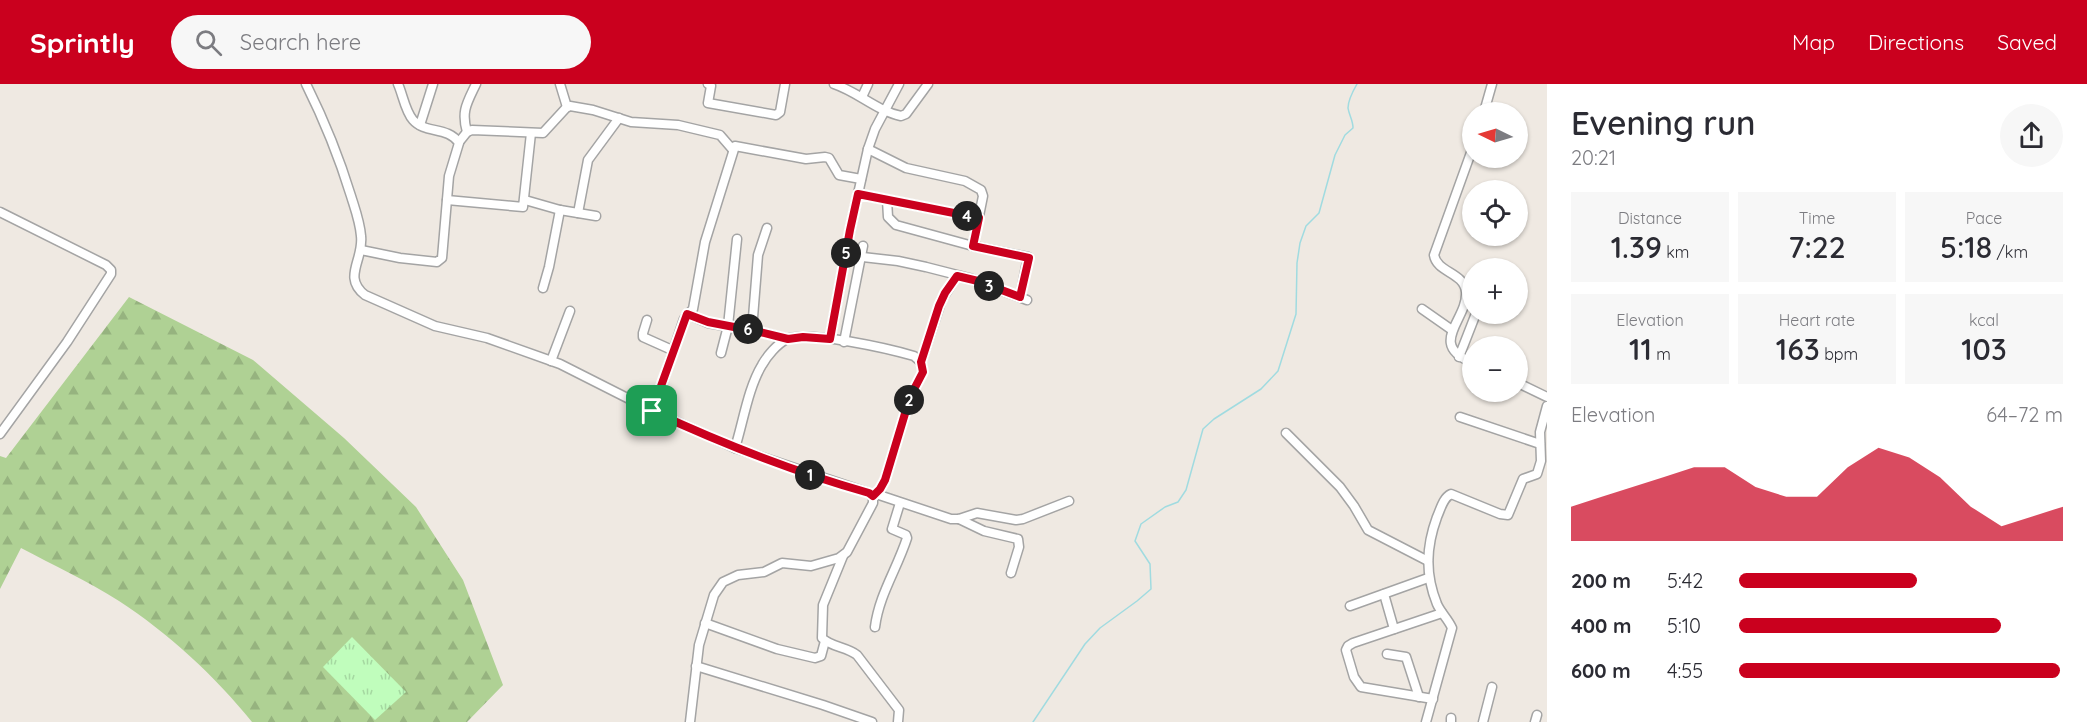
<!DOCTYPE html>
<meta charset="utf-8">
<style>
body{margin:0;font-family:Quicksand,sans-serif;background:#f7f7f7;color:#2b2b33;height:100vh;display:flex;flex-direction:column;font-size:22px;white-space:nowrap}
*{box-sizing:border-box;margin:0}
p{font-size:20px;color:#7c7c81}
.icon{flex:none;width:33px;height:33px;fill:none;stroke:currentColor;stroke-width:2;stroke-linecap:round;stroke-linejoin:round}
.map{position:relative;flex:1;overflow:hidden}
.details{display:flex;flex-direction:column;background:#fff;width:540px}
.details>*{flex:none}
.needle{width:39px;rotate:275deg}
.fabs{position:absolute;left:1462px;top:18px;display:grid;gap:12px}
.fabs a{display:grid;place-items:center;width:66px;height:66px;border-radius:50%;background:#fff;box-shadow:0 2px 4px #0004;font-size:30px}
.pin{position:absolute;display:grid;place-items:center;width:51px;height:51px;color:#fff;margin:-26px;border-radius:12px;box-shadow:0 3px 9px #0006}
.km{position:absolute;width:30px;height:30px;margin:-15px;border-radius:50%;background:#222;color:#fff;font-size:16px;line-height:30px;text-align:center}
.round{display:grid;place-items:center;flex:none;width:63px;height:63px;border-radius:32px;background:#f7f7f7}
.headline{display:flex;align-items:center;justify-content:space-between;height:102px;padding:0 24px}
h1{font-size:33px;font-weight:600;line-height:45px}
.stats{display:grid;grid-template-columns:repeat(3,1fr);gap:9px;height:102px;padding:6px 24px}
.stats div{display:grid;align-content:center;border-radius:0px;background:#f7f7f7;text-align:center}
.stats b{font-size:30px;font-weight:600}
.stats small{font-size:16px;font-weight:400}
.stats p{font-size:16px}
.chart{height:168px;padding:12px 24px}
.chart p{display:flex;justify-content:space-between}
.chart svg{width:100%;height:108px;margin-top:6px;fill:#ca001e;opacity:.7}
ul{padding:0 24px;list-style:none;font-size:20px}
li{display:grid;grid-template-columns:96px 72px 1fr;align-items:center;height:45px}
li i{height:15px;border-radius:8px;background:#ca001e}
header{display:flex;align-items:center;gap:36px;box-sizing:border-box;height:84px;padding:0 30px;background:#ca001e;color:#fff}
header strong{font-size:28px}
nav{display:flex;gap:33px;margin-inline-start:auto;font-size:21px}
.search{width:420px;height:54px;background:#f7f7f7;display:flex;align-items:center;gap:15px;box-sizing:border-box;padding:0 21px;border-radius:33px;color:#7c7c81;font-size:22px}
main{display:flex;flex:1;min-height:0}
.map>svg:first-child{display:block}
</style>
<header>
<strong>Sprintly</strong>
<div class="search"><svg class="icon" aria-label="search" viewBox="0 0 24 24"><circle cx="10" cy="10" r="6"/><path d="M15 15l6 6"/></svg>Search here</div>
<nav><a>Map</a><a>Directions</a><a>Saved</a></nav>
</header>
<main>
<div class="map">
<svg width="1547" height="638" viewBox="0 0 1547 638">
<defs>
<pattern id="forest-firs" width="22" height="20" patternUnits="userSpaceOnUse" patternTransform="scale(1.5)"><rect width="22" height="20" fill="#afd194"/><path d="M5 1l3.5 6h-7zM16 11l3.5 6h-7z" fill="#96b37f"/></pattern>
<pattern id="park-tufts" width="24" height="20" patternUnits="userSpaceOnUse" patternTransform="scale(1.5)"><rect width="24" height="20" fill="#c0fdbc"/><path d="M3 7l-1-3M5 7V3M7 7l1-3M15 17l-1-3M17 17v-4M19 17l1-3" fill="none" stroke="#a5d8a1"/></pattern>
</defs>
<rect width="100%" height="100%" fill="#efe9e2"/>
<path fill="url(#forest-firs)" d="M129,213L253,276L344,354L416,423L463,496L503,601L467,638H252C216,593 167,548 119,517C88,497 53,481 21,464L0,505V372L6,374Z"/>
<polygon fill="url(#park-tufts)" points="352,553 406,608 375,636 323,583"/>
<g fill="none" stroke-linecap="round" stroke-linejoin="round">
<path stroke="#a0dbe0" stroke-width="1.5" d="M1033,638L1085,560L1100,544L1137,517L1151,505L1150,480L1135,457L1141,440L1165,423L1178,418L1186,406L1203,345L1214,335L1261,305L1278,287L1296,230L1297,179L1300,159L1306,142L1319,129L1335,71L1345,51L1353,44C1353,36 1349,31 1348,24C1348,16 1353,7 1357,0"/>
<defs>
<g id="minor">
<path d="M306,0C324,36 339,73 351,112C355,125 360,138 361,152C364,176 342,193 365,211L435,242L487,254L560,280L653,327L735,364L869,409L873,412V419L847,468L839,474L811,482L782,479L764,488L738,491L723,498L714,511L699,561L690,638"/>
<polyline points="560,0 567,23"/>
<polyline points="708,0 711,2 708,19 776,31 780,28 785,0"/>
<path d="M834,0C858,8 877,27 901,32L906,30L928,0"/>
<polyline points="862,13 868,0"/>
<polyline points="1484,28 1492,0"/>
<polyline points="420,41 433,0"/>
<path d="M467,48C461,27 467,19 476,0"/>
<polyline points="459,58 467,48 472,46 543,49 566,24 570,22 593,26 631,38 678,41 720,51 733,66"/>
<path d="M1473,63L1434,171C1437,189 1464,188 1466,208C1468,236 1426,260 1473,279"/>
<polyline points="868,65 906,84 965,97 981,106 983,112 973,162"/>
<polyline points="858,110 979,134"/>
<polyline points="447,116 523,123 531,49"/>
<polyline points="525,116 560,126 596,132"/>
<polyline points="887,116 888,133 896,141 973,162 1028,173 1020,213"/>
<polyline points="0,128 106,181 111,186 111,190 67,258 0,350"/>
<polyline points="578,129 588,76 619,34"/>
<path d="M361,166L400,174L437,178L442,174L449,92L459,59C448,42 425,50 413,36C405,27 403,11 398,0"/>
<polyline points="845,171 898,177 926,183 969,194 1027,216"/>
<polyline points="543,204 549,183 560,126"/>
<polyline points="1422,225 1452,246"/>
<polyline points="687,230 708,239 760,248 788,255"/>
<polyline points="647,236 643,249 643,253 672,266"/>
<polyline points="752,246 758,171 767,144"/>
<polyline points="830,255 850,146 868,65 875,45 899,0"/>
<polyline points="844,258 863,162"/>
<polyline points="721,269 728,242 737,155"/>
<polyline points="1459,273 1475,232"/>
<polyline points="551,277 570,227"/>
<polyline points="921,278 942,215 957,192"/>
<polyline points="1518,299 1547,313"/>
<polyline points="653,327 684,235 693,225 705,158 735,62 806,75 825,73 829,74 839,91 861,95"/>
<polyline points="1460,333 1540,360"/>
<polyline points="1286,349 1340,403 1354,422 1368,446 1428,477"/>
<path d="M735,364C743,339 748,304 762,281C767,272 777,260 787,255C808,246 890,265 914,272L921,278L923,288L910,313L885,396L880,405L873,412"/>
<polyline points="876,410 951,435 959,435 977,429 1016,436 1023,435 1069,417"/>
<polyline points="959,435 984,447 1018,455 1019,463 1011,489"/>
<path d="M843,472L823,521L822,554C831,563 847,563 857,571L899,626L898,638"/>
<polyline points="1384,510 1394,545"/>
<polyline points="1350,522 1428,494"/>
<polyline points="705,539 777,565 815,574 821,572 825,557"/>
<path d="M875,543C879,511 897,485 907,454L906,451L892,445L900,419"/>
<polyline points="1387,570 1406,573 1419,613"/>
<polyline points="696,582 823,621 872,638"/>
<polyline points="1433,615 1361,603 1354,593 1346,566 1348,562 1353,559 1442,529"/>
<path d="M1426,638L1452,544C1448,535 1441,529 1437,520C1425,490 1426,463 1437,433C1441,424 1443,414 1451,410L1500,430L1508,431L1523,395L1537,390L1541,377L1540,348L1547,322"/>
<polyline points="1451,638 1451,634"/>
<polyline points="1483,638 1492,603"/>
<polyline points="1535,638 1537,631"/>
</g>
</defs>
<use href="#minor" stroke="#a4a4a4" stroke-width="11"/>
<use href="#minor" stroke="#fff" stroke-width="8"/>
</g>
<g fill="none" stroke-linecap="round" stroke-linejoin="round">
<defs>
<path id="route" d="M858,110L979,134L973,162L1029,174L1020,213L978,197L957,192L945,209L939,222L921,278L923,288L910,313L885,396L880,405L873,412L869,409C794,388 723,360 652,327L687,230L708,238L760,248L788,255L803,253L830,255L850,146Z"/>
</defs>
<use href="#route" stroke="#fff" stroke-width="12"/>
<use href="#route" stroke="#ca001e" stroke-width="8"/>
</g>
</svg>
<div class="fabs">
<a><svg class="needle" viewBox="-14 -14 28 28"><path d="M0-13l5 13h-10z" fill="#e53935"/><path d="M0 13l5-13h-10z" fill="#7c7c81"/></svg></a>
<a><svg class="icon" aria-label="locate" viewBox="0 0 24 24"><circle cx="12" cy="12" r="6"/><path d="M12 2v4M12 18v4M2 12h4M18 12h4"/></svg></a>
<a>+</a>
<a>−</a>
</div>
<div class="pin" style="left:652px;top:327px;background:#1e9e55"><svg class="icon" aria-label="arrive" viewBox="0 0 24 24"><path d="M6 21V4h12l-3 4 3 4H6"/></svg></div>
<b class="km" style="left:810px;top:391px">1</b>
<b class="km" style="left:909px;top:316px">2</b>
<b class="km" style="left:989px;top:202px">3</b>
<b class="km" style="left:967px;top:132px">4</b>
<b class="km" style="left:846px;top:169px">5</b>
<b class="km" style="left:748px;top:245px">6</b>
</div>
<section class="details">
<div class="headline"><div><h1>Evening run</h1><p>20:21</p></div><a class="round"><svg class="icon" aria-label="share" viewBox="0 0 24 24"><path d="M12 15V3M7 8l5-5 5 5M5 13v7h14v-7"/></svg></a></div>
<div class="stats">
<div><p>Distance</p><b>1.39<small> km</small></b></div>
<div><p>Time</p><b>7:22</b></div>
<div><p>Pace</p><b>5:18<small> /km</small></b></div>
</div>
<div class="stats">
<div><p>Elevation</p><b>11<small> m</small></b></div>
<div><p>Heart rate</p><b>163<small> bpm</small></b></div>
<div><p>kcal</p><b>103</b></div>
</div>
<div class="chart"><p><span>Elevation</span>64–72 m</p>
<svg viewBox="0 0 160 44" preserveAspectRatio="none"><path d="M0 44V30L10 26L20 22L30 18L40 14L50 14L60 22L70 26L80 26L90 14L100 6L110 10L120 18L130 30L140 38L150 34L160 30V44z"/></svg>
</div>
<ul>
<li><b>200 m</b>5:42<i style="width:55%"></i></li>
<li><b>400 m</b>5:10<i style="width:81%"></i></li>
<li><b>600 m</b>4:55<i style="width:99%"></i></li>
</ul>
</section>
</main>
